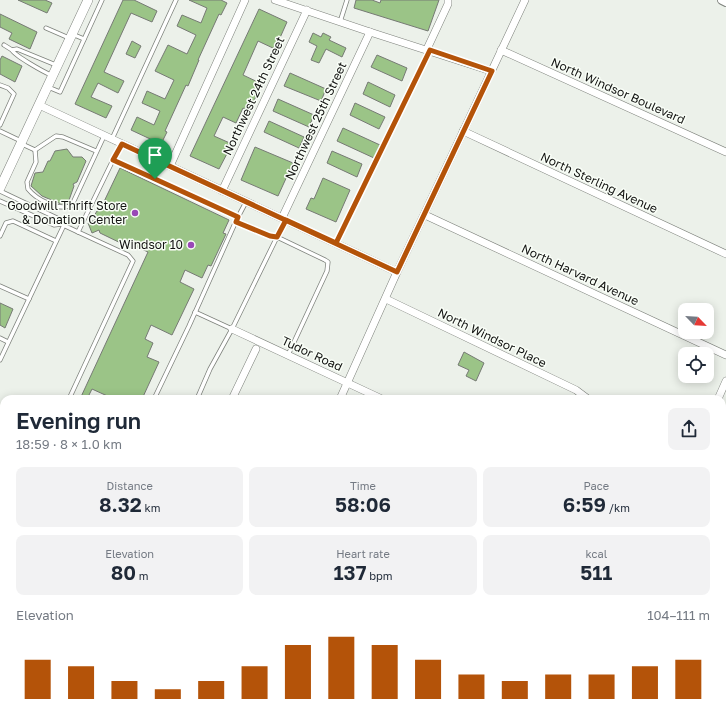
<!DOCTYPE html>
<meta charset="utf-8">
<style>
body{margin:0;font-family:"Golos Text",sans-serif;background:#f2f2f3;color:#1f2937;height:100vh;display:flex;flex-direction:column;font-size:15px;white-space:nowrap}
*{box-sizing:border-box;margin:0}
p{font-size:13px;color:#747a83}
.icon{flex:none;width:22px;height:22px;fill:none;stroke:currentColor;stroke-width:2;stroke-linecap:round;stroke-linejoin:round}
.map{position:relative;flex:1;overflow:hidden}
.details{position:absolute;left:0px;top:395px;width:726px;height:324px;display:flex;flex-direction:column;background:#fff;border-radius:12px 12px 0 0;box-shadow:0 2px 10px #0003}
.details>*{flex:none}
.needle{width:26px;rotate:115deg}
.controls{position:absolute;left:678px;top:303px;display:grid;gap:8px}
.controls a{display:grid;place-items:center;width:36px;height:36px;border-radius:8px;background:#fff;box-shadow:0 2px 10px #0003;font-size:20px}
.pin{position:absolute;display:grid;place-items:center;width:34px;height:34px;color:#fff;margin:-41px -17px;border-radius:50% 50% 50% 0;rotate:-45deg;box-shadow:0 0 4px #0007}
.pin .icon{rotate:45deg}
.round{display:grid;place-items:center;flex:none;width:42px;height:42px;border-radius:8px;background:#f2f2f3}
.head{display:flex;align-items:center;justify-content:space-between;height:68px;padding:0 16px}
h1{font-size:22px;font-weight:600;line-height:30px}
.stats{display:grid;grid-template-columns:repeat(3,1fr);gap:6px;height:68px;padding:4px 16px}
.stats div{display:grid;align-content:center;border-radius:8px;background:#f2f2f3;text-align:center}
.stats b{font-size:20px;font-weight:600}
.stats small{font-size:11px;font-weight:400}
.stats p{font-size:11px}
.chart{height:112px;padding:8px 16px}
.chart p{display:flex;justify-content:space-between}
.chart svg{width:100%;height:72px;margin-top:4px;stroke:#b45309;stroke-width:6}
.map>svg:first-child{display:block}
</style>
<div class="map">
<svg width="726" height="719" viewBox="0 0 726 719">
<rect width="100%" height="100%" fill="#ecf1ea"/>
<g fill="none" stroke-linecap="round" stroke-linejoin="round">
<g stroke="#7da56a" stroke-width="2">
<polyline points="722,531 726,530"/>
<polyline points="684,715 692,719"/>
<polyline points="610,719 612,715"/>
</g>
</g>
<g fill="#9bc487" stroke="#767a74">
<polygon points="18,0 45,0 52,3 47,13"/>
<polygon points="123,0 134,0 157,11 152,22 131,13 104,72 124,81 118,93 98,83 91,97 112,106 106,118 75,104"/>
<polygon points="189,0 221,0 227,3 221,15 219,14 198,60 199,60 188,86 186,85 165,131 167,132 161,144 131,130 137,117 154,125 160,111 142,103 147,91 165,99 174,80 155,71 168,45 187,54 196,35 177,26 182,15 201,23 207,8"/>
<polygon points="356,0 372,0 380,3 381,0 439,0 428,31 354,8"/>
<polygon points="259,9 287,22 275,49 258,41 243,75 262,84 249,111 243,108 236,123 223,117 214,136 232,144 219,169 190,156"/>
<polygon points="0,14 37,32 30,49 9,39 12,33 0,27"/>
<polygon points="313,33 321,37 323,33 331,37 329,40 346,48 342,57 326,49 319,63 311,60 317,46 309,42"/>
<polygon points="132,41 141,46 135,58 126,54"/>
<polygon points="377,55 407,68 402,81 371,67"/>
<polygon points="2,56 22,66 15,82 0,74 0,60"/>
<polygon points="290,73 326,89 321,101 284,86"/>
<polygon points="368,82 395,95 390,107 363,94"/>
<polygon points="278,99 314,115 309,127 273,111"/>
<polygon points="355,103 385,117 379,129 350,115"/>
<polygon points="269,121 304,137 299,148 264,132"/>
<polygon points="343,128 380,145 374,158 337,141"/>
<polygon points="255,147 293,163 278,196 241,180"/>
<polygon points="67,149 73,157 82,157 86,161 77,182 73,184 74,186 68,203 61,204 42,196 31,186 35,173 43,172 48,161 50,161 55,151"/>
<polygon points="332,151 362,164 357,177 327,163"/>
<polygon points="120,168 229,220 223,233 226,234 211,266 208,265 202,278 185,270 180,282 194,289 172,335 151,325 145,339 153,343 147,357 159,362 142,399 114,399 92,389 87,399 80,399 148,252 133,245 131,248 100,233 99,230 92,233 88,223 95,220 94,216 97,211 100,210"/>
<polygon points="323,178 350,190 336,222 306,209 311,198 314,199"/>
<polygon points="0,303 13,309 5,328 0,325"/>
<polygon points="464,352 484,363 476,381 466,376 469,370 458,365"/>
</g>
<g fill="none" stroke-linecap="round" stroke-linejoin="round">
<defs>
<g id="service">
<polyline points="340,22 347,0"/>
<polyline points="46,28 69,38"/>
<polyline points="72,34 84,39"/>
<polyline points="4,45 12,50"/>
<path d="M51,75C44,72 15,56 12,50L17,49L56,65"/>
<polyline points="0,85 8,88 14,94 0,125"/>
<polyline points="48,87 60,92 102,0"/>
<polyline points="0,131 21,141"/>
<polyline points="112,139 176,0"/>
<polyline points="22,144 35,150"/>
<path d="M35,150L36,162L27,182L28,189C36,199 59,212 72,205L104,136"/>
<polyline points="35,150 56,136 63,137 96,151"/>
<polyline points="113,160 122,144"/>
<polyline points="0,191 57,218 60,220 61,224 54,225 0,201"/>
<polyline points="237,219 236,221 270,236 277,237 286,220"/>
<polyline points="61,224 78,232 113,160 238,217 246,202"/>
<polyline points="0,236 6,223 13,221 56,241"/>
<polyline points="336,243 430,50"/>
<polyline points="0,286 29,299"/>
<polyline points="195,312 232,329"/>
<polyline points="0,338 8,342"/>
<polyline points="0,360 64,225"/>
<polyline points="69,399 133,261 128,255 78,232"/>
<polyline points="154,399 189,326 236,221"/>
<polyline points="197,399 210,369 232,329 277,237 325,260 328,262 327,271 288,355"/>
<polyline points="0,482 4,484"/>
<polyline points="0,544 4,536"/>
<polyline points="0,617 4,618"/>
<polyline points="0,644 4,636"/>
<polyline points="0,703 4,705"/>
<polyline points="120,719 121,715"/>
<polyline points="155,719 156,715"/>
</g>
<g id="minor">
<polyline points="275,0 370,32 491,71"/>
<polyline points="427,49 448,4 448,0"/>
<polyline points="501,50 726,152"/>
<polyline points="39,105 397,272"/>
<polyline points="463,131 726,254"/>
<polyline points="170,166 245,0"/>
<polyline points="222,191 307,10"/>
<polyline points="425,215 726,355"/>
<polyline points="282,218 370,32"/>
<polyline points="386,299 576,390 588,399"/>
<polyline points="232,329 382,399"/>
<polyline points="232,399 256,349"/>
<polyline points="340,399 397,272 525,0"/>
<polyline points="718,399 726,381"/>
<polyline points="722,476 726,476"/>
<polyline points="722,615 726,606"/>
<polyline points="722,671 726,673"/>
<polyline points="137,719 139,715"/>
<polyline points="357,719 358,715"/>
<polyline points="455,719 457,715"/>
<polyline points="553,719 555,715"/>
<polyline points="671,719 673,715"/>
</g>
<polyline id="tertiary" points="722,0 726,2"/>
<g id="secondary">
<polyline points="0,188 88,0"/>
<polyline points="0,595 4,596"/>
<polyline points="260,715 268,719"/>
</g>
</defs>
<use href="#service" stroke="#7e827c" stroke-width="5"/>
<use href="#minor" stroke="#7e827c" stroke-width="8"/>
<use href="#tertiary" stroke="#7e827c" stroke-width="10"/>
<use href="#secondary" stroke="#7e827c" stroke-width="10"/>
<use href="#service" stroke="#fff" stroke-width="3.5"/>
<use href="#minor" stroke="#fff" stroke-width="7"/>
<use href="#tertiary" stroke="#fff" stroke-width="8"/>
<use href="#secondary" stroke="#fff" stroke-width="9"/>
</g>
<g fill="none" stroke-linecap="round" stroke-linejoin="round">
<defs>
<path id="route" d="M155,179L113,160L122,144C213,187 305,229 397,272L492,71L430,50L336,243L286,220L277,237L270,236L236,222L238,217L155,179"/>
</defs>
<use href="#route" stroke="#fff" stroke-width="8"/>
<use href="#route" stroke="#b45309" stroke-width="5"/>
</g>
<g fill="#9948b7" stroke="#f9fef7" stroke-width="1.5">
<circle cx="135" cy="213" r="4"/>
<circle cx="191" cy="245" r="4"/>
</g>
<g text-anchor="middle" stroke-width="3" stroke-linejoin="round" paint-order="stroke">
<g font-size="12" fill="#121311" stroke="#f9fef7">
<text transform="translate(618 91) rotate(24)" y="4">North Windsor Boulevard</text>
<text transform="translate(254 96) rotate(-65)" y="4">Northwest 24th Street</text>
<text transform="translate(316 121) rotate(-65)" y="4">Northwest 25th Street</text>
<text transform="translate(599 183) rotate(25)" y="4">North Sterling Avenue</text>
<text transform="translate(580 275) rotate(25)" y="4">North Harvard Avenue</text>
<text transform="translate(492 338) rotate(26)" y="4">North Windsor Place</text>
<text transform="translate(312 354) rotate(25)" y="4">Tudor Road</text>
</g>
<g font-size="12" fill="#121311" stroke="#f9fef7" text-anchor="end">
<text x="127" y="210">Goodwill Thrift Store<tspan x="127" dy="14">&amp; Donation Center</tspan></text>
<text x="183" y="249">Windsor 10</text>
</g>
</g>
</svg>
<div class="controls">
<a><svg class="needle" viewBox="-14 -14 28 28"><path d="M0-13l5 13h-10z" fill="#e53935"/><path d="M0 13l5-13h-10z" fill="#747a83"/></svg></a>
<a><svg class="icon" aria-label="locate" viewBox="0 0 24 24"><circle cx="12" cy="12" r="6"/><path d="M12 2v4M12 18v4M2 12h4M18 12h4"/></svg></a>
</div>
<div class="pin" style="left:155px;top:179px;background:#1e9e55"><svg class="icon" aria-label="arrive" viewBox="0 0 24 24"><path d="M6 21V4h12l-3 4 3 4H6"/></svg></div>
<section class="details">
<div class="head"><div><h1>Evening run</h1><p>18:59 · 8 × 1.0 km</p></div><a class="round"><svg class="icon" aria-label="share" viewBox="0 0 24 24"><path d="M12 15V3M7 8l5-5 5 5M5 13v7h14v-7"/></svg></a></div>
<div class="stats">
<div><p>Distance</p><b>8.32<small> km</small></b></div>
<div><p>Time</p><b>58:06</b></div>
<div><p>Pace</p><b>6:59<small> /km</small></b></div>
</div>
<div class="stats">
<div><p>Elevation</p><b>80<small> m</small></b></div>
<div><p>Heart rate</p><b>137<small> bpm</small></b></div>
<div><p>kcal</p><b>511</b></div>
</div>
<div class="chart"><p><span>Elevation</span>104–111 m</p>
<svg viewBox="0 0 160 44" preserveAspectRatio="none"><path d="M5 44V20M15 44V24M25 44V33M35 44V38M45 44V33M55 44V24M65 44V11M75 44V6M85 44V11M95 44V20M105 44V29M115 44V33M125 44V29M135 44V29M145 44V24M155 44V20"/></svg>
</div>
</section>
</div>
